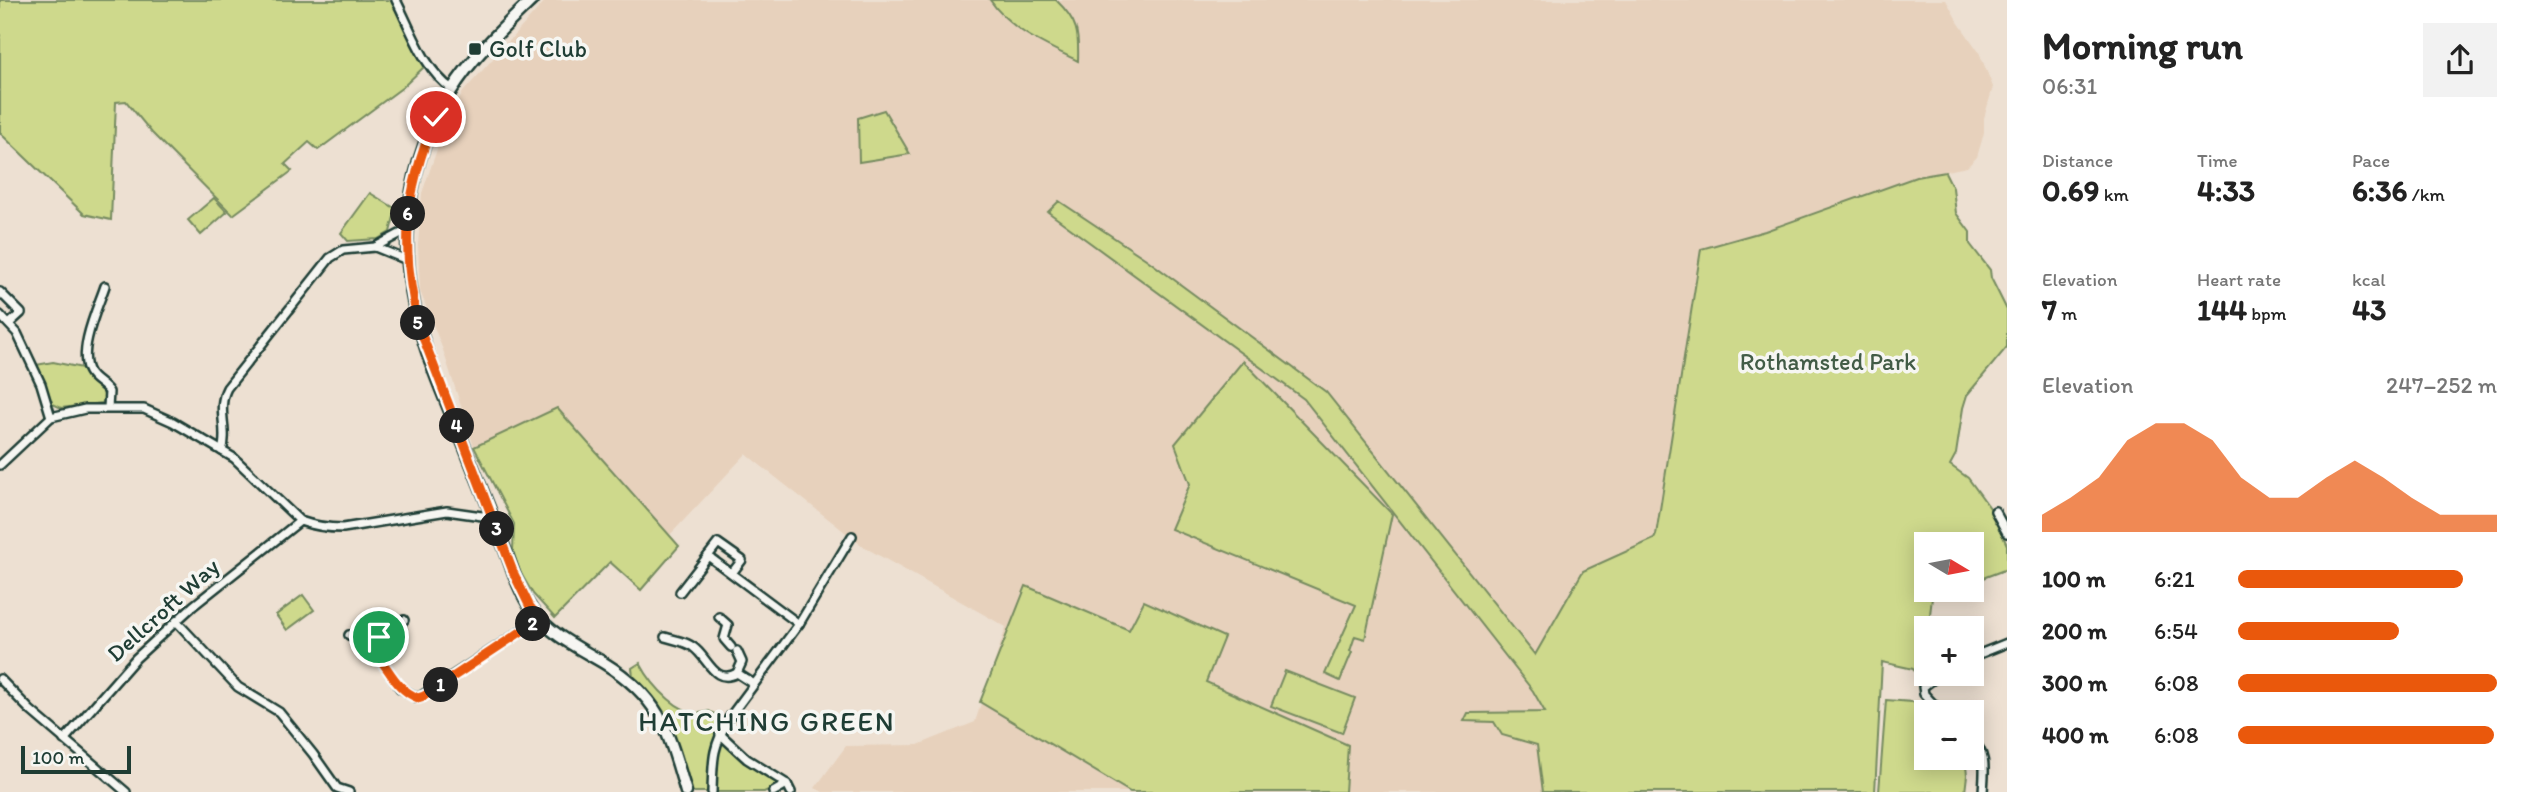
<!DOCTYPE html>
<meta charset="utf-8">
<style>
body{margin:0;font-family:Itim,sans-serif;background:#f2f2f2;color:#222;height:100vh;display:flex;flex-direction:column;font-size:26px;white-space:nowrap}
*{box-sizing:border-box;margin:0}
p{font-size:23px;color:#767676}
.icon{flex:none;width:38px;height:38px;fill:none;stroke:currentColor;stroke-width:2;stroke-linecap:round;stroke-linejoin:round}
.map{position:relative;flex:1;overflow:hidden}
.drawer{display:flex;flex-direction:column;background:#fff;width:525px}
.drawer>*{flex:none}
.needle{width:46px;rotate:100deg}
.fabs{position:absolute;left:1914px;top:532px;display:grid;gap:14px}
.fabs a{display:grid;place-items:center;width:70px;height:70px;border-radius:0px;background:#fff;box-shadow:0 4px 18px #0003;font-size:35px}
.scale{position:absolute;left:21px;bottom:18px;width:110px;box-sizing:border-box;padding-left:7px;border:4px solid #1f3d34;border-top:0;font-size:19px;line-height:24px;white-space:nowrap;color:#1f3d34;-webkit-text-stroke:5px #f6f6f2;paint-order:stroke}
.pin{position:absolute;display:grid;place-items:center;width:60px;height:60px;color:#fff;margin:-30px;border:4px solid #fff;border-radius:50%;box-shadow:0 2px 7px #0007}
.km{position:absolute;width:35px;height:35px;margin:-18px;border-radius:50%;background:#222;color:#fff;font-size:19px;line-height:35px;text-align:center}
.round{display:grid;place-items:center;flex:none;width:74px;height:74px;border-radius:0px;background:#f2f2f2}
.head{display:flex;align-items:center;justify-content:space-between;height:119px;padding:0 35px}
h1{font-size:38px;font-weight:800;line-height:52px}
.metrics{display:grid;grid-template-columns:repeat(3,1fr);gap:10px;height:119px;padding:7px 35px}
.metrics div{display:grid;align-content:center}
.metrics b{font-size:30px;font-weight:800}
.metrics small{font-size:19px;font-weight:400}
.metrics p{font-size:19px}
.chart{height:196px;padding:14px 35px}
.chart p{display:flex;justify-content:space-between}
.chart svg{width:100%;height:126px;margin-top:7px;fill:#ea580c;opacity:.7}
ul{padding:0 35px;list-style:none;font-size:23px}
li{display:grid;grid-template-columns:112px 84px 1fr;align-items:center;height:52px}
li i{height:18px;border-radius:9px;background:#ea580c}
main{display:flex;flex:1;min-height:0}
.map>svg:first-child{display:block}
</style>
<main>
<div class="map">
<svg width="2007" height="792" viewBox="0 0 2007 792">
<rect width="100%" height="100%" fill="#ede0d2"/>
<filter id="ink" filterUnits="userSpaceOnUse"><feTurbulence type="fractalNoise" baseFrequency=".0143" numOctaves="2"/><feDisplacementMap in="SourceGraphic" scale="14" xChannelSelector="R" yChannelSelector="G"/><feConvolveMatrix kernelMatrix="1 2 1 2 8 2 1 2 1" color-interpolation-filters="sRGB"/></filter>
<g filter="url(#ink)">
<polygon fill="#e7d1bc" points="546,0 1946,0 1958,22 1979,52 1993,87 1984,118 1984,133 1977,157 1967,167 1916,177 1765,231 1701,249 1656,535 1568,792 823,792 815,788 846,746 918,745 975,722 1006,627 864,547 746,454 638,569 474,447 443,350 420,291 418,245 422,193 441,138 463,92"/>
<g fill="#ced98c" stroke="#768b60" stroke-width="2">
<polygon points="0,0 394,0 404,28 425,66 403,87 318,150 309,142 285,164 292,171 233,215 152,133 126,101 116,102 111,220 84,214 0,133"/>
<path d="M990,0H1056C1078,21 1079,33 1078,61C1046,45 1011,31 990,0Z"/>
<polygon points="884,110 910,154 859,162 858,118"/>
<polygon points="1945,172 1953,188 1956,213 1970,232 1970,244 1990,270 1991,278 2007,310 2007,347 1967,395 1963,408 1956,454 1950,465 1968,478 1990,508 2007,545 2007,569 1972,582 1972,544 1927,544 1927,590 1953,590 1932,598 1922,680 1913,669 1882,662 1875,792 1543,792 1537,745 1502,735 1494,722 1464,721 1468,713 1545,712 1533,691 1304,399 1048,212 1059,201 1146,259 1326,392 1535,655 1583,571 1654,539 1656,535 1701,249 1765,231 1916,177"/>
<polygon points="370,193 396,209 390,232 378,239 348,241 341,233"/>
<polygon points="214,198 227,212 201,235 188,220"/>
<polygon points="1243,361 1392,514 1365,639 1355,636 1350,651 1352,652 1340,681 1325,674 1356,605 1171,529 1190,484 1175,444"/>
<path d="M53,362L82,368C88,379 104,387 105,399L102,403L61,408L51,403L36,365Z"/>
<polygon points="557,408 679,546 641,590 610,562 555,618 533,594 520,572 513,551 514,524 474,447"/>
<polygon points="1026,586 1129,630 1144,601 1224,637 1206,682 1348,745 1345,792 1130,792 980,702"/>
<polygon points="303,595 314,610 287,630 276,615"/>
<path d="M640,663C651,684 682,722 709,711L724,719L711,748L709,792H691C678,748 669,707 633,676L632,668Z"/>
<polygon points="1285,671 1355,698 1342,733 1271,706"/>
<polygon points="1886,700 1926,703 1924,733 1927,734 1927,758 1965,758 1967,775 1965,792 1879,792"/>
<polygon points="720,741 779,781 779,785 764,792 714,792 717,748"/>
</g>
<g fill="none" stroke-linecap="round" stroke-linejoin="round">
<defs>
<g id="minor">
<path d="M396,0C411,29 424,70 452,89"/>
<polyline points="375,247 407,260"/>
<path d="M105,286C98,307 77,351 89,372C94,381 104,384 109,392L108,408"/>
<polyline points="0,292 21,313 9,324"/>
<polyline points="0,315 17,333 41,384 51,417"/>
<path d="M222,451C229,430 216,409 227,388L330,258L343,250L375,247L407,230"/>
<path d="M0,465L51,417L85,409H144L173,422L234,458L300,521C314,526 328,528 343,528L447,511L482,516L491,513"/>
<polyline points="1995,511 2007,533"/>
<polyline points="708,556 799,624"/>
<polyline points="680,592 718,543 742,560 732,573"/>
<polyline points="719,617 728,625 724,639 731,647"/>
<polyline points="176,621 238,687 279,712 313,754 337,788 349,792"/>
<polyline points="349,635 379,657 400,688 418,698 540,619"/>
<path d="M665,637C674,640 685,641 693,647C708,657 714,686 737,673"/>
<polyline points="372,650 379,637 404,620"/>
<polyline points="737,651 742,662 737,673 754,684"/>
<polyline points="1972,657 2007,643"/>
<polyline points="1940,674 1923,687 1924,694 1941,712"/>
<polyline points="0,679 30,710 126,792"/>
<polyline points="720,734 747,759 787,784 791,792"/>
<polyline points="64,740 136,658 193,606 300,521"/>
<path d="M1972,740C1988,754 1984,772 1983,792"/>
<path d="M712,792C713,758 712,749 729,718L799,624L852,536"/>
<polyline points="773,792 787,784"/>
</g>
<path id="secondary" d="M532,0C503,28 473,56 451,91C407,161 396,245 419,325C431,370 452,414 469,458C481,488 493,517 504,547C512,568 519,591 532,610C551,635 577,647 604,663C661,698 668,731 686,792"/>
</defs>
<use href="#minor" stroke="#1f3d34" stroke-width="12"/>
<use href="#secondary" stroke="#1f3d34" stroke-width="15"/>
<use href="#minor" stroke="#f6f6f2" stroke-width="7"/>
<use href="#secondary" stroke="#f6f6f2" stroke-width="10"/>
</g>
</g>
<g fill="none" stroke-linecap="round" stroke-linejoin="round" filter="url(#ink)">
<defs>
<path id="route" d="M379,637L372,650C389,666 394,689 418,698L424,696L540,619L530,607L514,574L419,327C400,247 404,192 436,117"/>
</defs>
<use href="#route" stroke="#fff" stroke-width="14"/>
<use href="#route" stroke="#ea580c" stroke-width="9"/>
</g>
<rect fill="#1f3d34" stroke="#f6f6f2" stroke-width="2.5" x="468" y="42" width="14" height="14" rx="3.5"/>
<g text-anchor="middle" stroke-width="7" stroke-linejoin="round" paint-order="stroke">
<g font-size="24" fill="#1f3d34" stroke="#f6f6f2" text-anchor="start">
<text x="489" y="57">Golf Club</text>
</g>
<g font-size="24" fill="#425c46" stroke="#f6f6f2">
<text x="1828" y="370">Rothamsted Park</text>
</g>
<g font-size="24" fill="#1f3d34" stroke="#f6f6f2">
<text transform="translate(163 610) rotate(-42)" y="8">Dellcroft Way</text>
</g>
<g font-size="28" letter-spacing="2" fill="#1f3d34" stroke="#f6f6f2">
<text x="767" y="731">HATCHING GREEN</text>
</g>
</g>
</svg>
<div class="fabs">
<a><svg class="needle" viewBox="-14 -14 28 28"><path d="M0-13l5 13h-10z" fill="#e53935"/><path d="M0 13l5-13h-10z" fill="#767676"/></svg></a>
<a>+</a>
<a>−</a>
</div>
<div class="scale">100 m</div>
<div class="pin" style="left:379px;top:637px;background:#1e9e55"><svg class="icon" aria-label="arrive" viewBox="0 0 24 24"><path d="M6 21V4h12l-3 4 3 4H6"/></svg></div>
<div class="pin" style="left:436px;top:117px;background:#d93025"><svg class="icon" aria-label="check" viewBox="0 0 24 24"><path d="M5 12l5 5 9-10"/></svg></div>
<b class="km" style="left:441px;top:685px">1</b>
<b class="km" style="left:533px;top:624px">2</b>
<b class="km" style="left:497px;top:529px">3</b>
<b class="km" style="left:457px;top:426px">4</b>
<b class="km" style="left:418px;top:323px">5</b>
<b class="km" style="left:408px;top:214px">6</b>
</div>
<section class="drawer">
<div class="head"><div><h1>Morning run</h1><p>06:31</p></div><a class="round"><svg class="icon" aria-label="share" viewBox="0 0 24 24"><path d="M12 15V3M7 8l5-5 5 5M5 13v7h14v-7"/></svg></a></div>
<div class="metrics">
<div><p>Distance</p><b>0.69<small> km</small></b></div>
<div><p>Time</p><b>4:33</b></div>
<div><p>Pace</p><b>6:36<small> /km</small></b></div>
</div>
<div class="metrics">
<div><p>Elevation</p><b>7<small> m</small></b></div>
<div><p>Heart rate</p><b>144<small> bpm</small></b></div>
<div><p>kcal</p><b>43</b></div>
</div>
<div class="chart"><p><span>Elevation</span>247–252 m</p>
<svg viewBox="0 0 160 44" preserveAspectRatio="none"><path d="M0 44V38L10 32L20 25L30 12L40 6L50 6L60 12L70 25L80 32L90 32L100 25L110 19L120 25L130 32L140 38L150 38L160 38V44z"/></svg>
</div>
<ul>
<li><b>100 m</b>6:21<i style="width:87%"></i></li>
<li><b>200 m</b>6:54<i style="width:62%"></i></li>
<li><b>300 m</b>6:08<i style="width:100%"></i></li>
<li><b>400 m</b>6:08<i style="width:99%"></i></li>
</ul>
</section>
</main>
